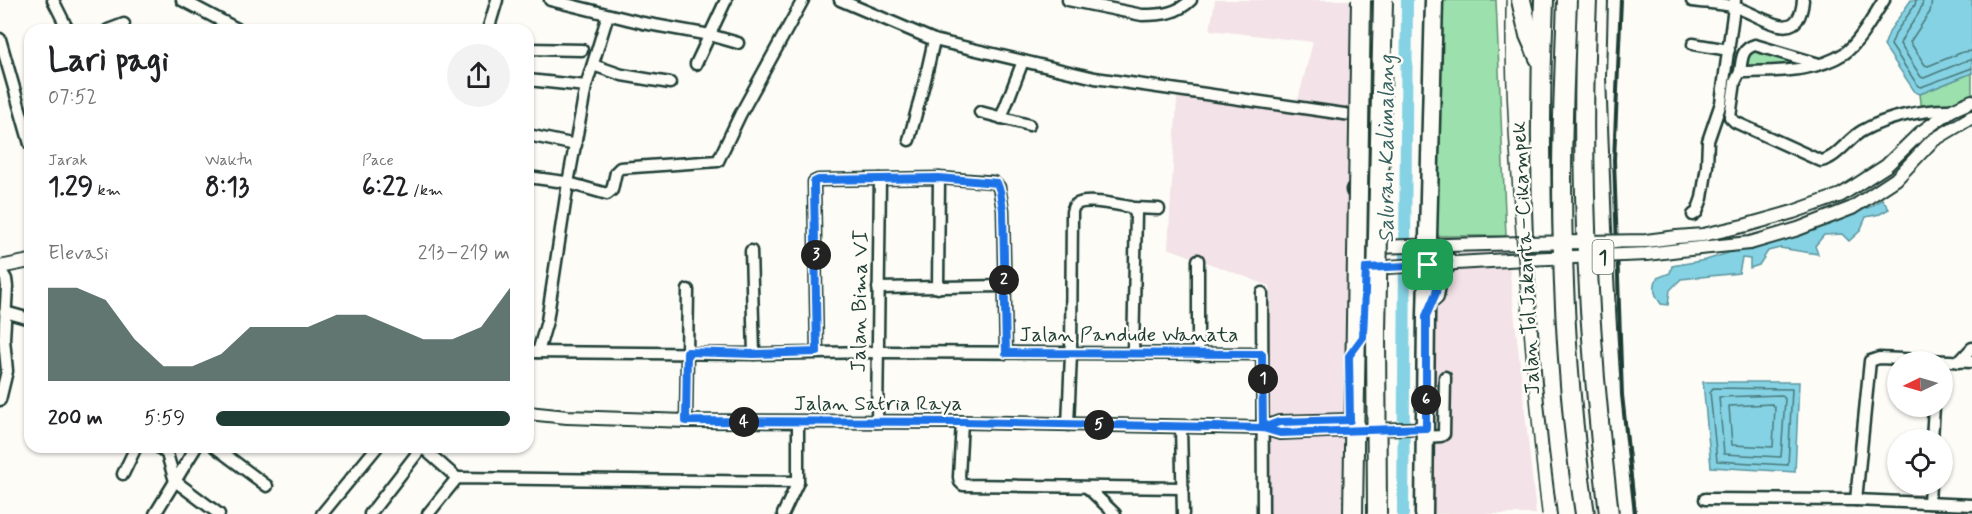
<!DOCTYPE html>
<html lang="id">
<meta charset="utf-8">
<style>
body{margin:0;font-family:Mynerve,sans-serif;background:#f2f2f2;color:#202124;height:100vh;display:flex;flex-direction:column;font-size:22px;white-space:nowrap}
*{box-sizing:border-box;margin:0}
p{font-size:20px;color:#757577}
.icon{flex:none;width:33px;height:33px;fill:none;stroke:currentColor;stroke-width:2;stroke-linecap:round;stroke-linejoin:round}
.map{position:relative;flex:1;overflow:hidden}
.sheet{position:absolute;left:24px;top:24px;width:510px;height:429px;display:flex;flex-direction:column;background:#fff;border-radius:18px;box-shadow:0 2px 4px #0004}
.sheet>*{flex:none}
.needle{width:39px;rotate:265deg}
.buttons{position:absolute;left:1887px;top:351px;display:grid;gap:12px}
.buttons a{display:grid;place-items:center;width:66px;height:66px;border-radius:50%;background:#fff;box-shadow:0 2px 4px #0004;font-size:30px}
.pin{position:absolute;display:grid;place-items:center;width:51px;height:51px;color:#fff;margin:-26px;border-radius:12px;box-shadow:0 3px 9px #0006}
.km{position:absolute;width:30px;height:30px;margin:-15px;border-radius:50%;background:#222;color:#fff;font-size:16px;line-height:30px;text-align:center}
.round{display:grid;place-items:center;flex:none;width:63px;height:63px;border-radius:32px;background:#f2f2f2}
.overview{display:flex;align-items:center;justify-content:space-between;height:102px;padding:0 24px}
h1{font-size:33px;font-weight:700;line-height:45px}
.stats{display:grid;grid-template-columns:repeat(3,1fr);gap:9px;height:102px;padding:6px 24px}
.stats div{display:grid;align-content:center}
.stats b{font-size:26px;font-weight:700}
.stats small{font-size:16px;font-weight:400}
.stats p{font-size:16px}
.chart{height:168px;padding:12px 24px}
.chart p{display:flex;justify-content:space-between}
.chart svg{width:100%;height:108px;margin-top:6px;fill:#1f3d34;opacity:.7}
ul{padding:0 24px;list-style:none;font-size:20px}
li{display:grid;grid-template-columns:96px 72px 1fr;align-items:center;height:45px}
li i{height:15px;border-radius:8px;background:#1f3d34}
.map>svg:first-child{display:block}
</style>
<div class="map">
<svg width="1972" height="514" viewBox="0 0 1972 514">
<rect width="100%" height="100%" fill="#fdfcf7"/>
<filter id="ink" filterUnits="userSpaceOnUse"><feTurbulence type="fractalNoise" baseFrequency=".0167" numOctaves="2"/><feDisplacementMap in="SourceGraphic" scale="12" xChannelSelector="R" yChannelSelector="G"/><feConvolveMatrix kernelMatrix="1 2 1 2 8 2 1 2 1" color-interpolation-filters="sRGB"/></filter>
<g filter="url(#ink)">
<g fill="#f3e2e7">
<polygon points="1215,0 1353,0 1350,514 1267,514 1270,286 1168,248 1178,83 1295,111 1313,42 1210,30"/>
<polygon points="1429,236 1506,236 1536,514 1424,514"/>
</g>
<g fill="#9be0ad" stroke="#5d8e70" stroke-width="1.5">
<polygon points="1440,0 1496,0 1506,236 1429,236"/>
<polygon points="1747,47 1820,64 1740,72"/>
<polygon points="1972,73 1972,101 1922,111 1920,94"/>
</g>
<g fill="#85d2e4" stroke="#5c969e" stroke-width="1.5">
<polygon points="1911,0 1972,0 1972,73 1920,94 1915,92 1884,46 1890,30"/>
<path d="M1882,199L1889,209L1880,214L1866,217L1860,231L1849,241L1842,234L1824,235L1815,246L1818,254L1780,248L1768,251L1759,265L1750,268V259L1742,258L1739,273L1681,279L1670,290L1668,305L1661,304C1655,295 1652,289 1657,278L1670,273L1672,266L1706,260L1853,214L1872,206Z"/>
<polygon points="1703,382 1799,382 1795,472 1711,467"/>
</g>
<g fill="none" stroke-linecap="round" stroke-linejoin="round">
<g stroke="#48797a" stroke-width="1.5">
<polyline points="1916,0 1915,5 1896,32 1891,45 1918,86 1921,87 1972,68"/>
<path d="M1923,0C1922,16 1905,28 1900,44L1921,77L1924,78L1965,61L1972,60"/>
<polyline points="1932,0 1930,12 1910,42 1925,65 1928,66 1963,52 1972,51"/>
<polygon points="1713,388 1792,389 1788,465 1717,461 1710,392"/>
<polygon points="1782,395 1785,399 1781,457 1724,454 1719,397"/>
<polygon points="1772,404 1775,407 1773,447 1732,445 1729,406"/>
</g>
<polyline stroke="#85d2e4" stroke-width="12" points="1403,514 1407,0"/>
<defs>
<g id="minor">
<polyline points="53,0 68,30"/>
<polyline points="182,0 239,30"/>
<polyline points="550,0 643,23 710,35 738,43"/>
<polyline points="840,0 934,40 1095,78 1351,115"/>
<path d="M1068,0L1142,15C1161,15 1177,14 1191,0"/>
<path d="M1884,0C1874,15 1860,42 1845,53C1814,73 1775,71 1740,72L1735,82L1730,117L1735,122L1821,161C1837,158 1848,139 1862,131C1887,117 1924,109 1952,110"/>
<path d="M1692,1C1706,3 1721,3 1735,7C1760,14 1799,49 1803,0"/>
<polyline points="108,30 124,24"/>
<polyline points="488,30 497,0"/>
<polyline points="0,39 30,144"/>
<polyline points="1693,44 1729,50"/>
<polyline points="528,49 582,50"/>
<polyline points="696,64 726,0"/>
<polyline points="593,65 622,75 670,83"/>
<path d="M1740,72C1742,59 1741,49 1755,45L1819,64"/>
<polyline points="528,80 586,86"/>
<polyline points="980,112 1029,125"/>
<polyline points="1001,118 1023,61"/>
<polyline points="528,135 576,145"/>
<polyline points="909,140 925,80 934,40"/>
<polyline points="528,177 565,182 607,194 612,190 616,172 620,168 718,161 740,115 803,0"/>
<polyline points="1134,208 1159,209"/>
<polyline points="1693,215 1697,212 1702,198 1707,166 1708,141 1721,103 1735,0"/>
<polyline points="751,251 754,354"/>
<polyline points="0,269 6,279 7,287 4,339 7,371 0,400"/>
<polyline points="878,288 1004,286"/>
<polyline points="938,288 939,178"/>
<polyline points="1262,293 1263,514"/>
<polyline points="5,312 30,319"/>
<polyline points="528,352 754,354 877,352 1262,354"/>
<polyline points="538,352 547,321 568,183 586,86 608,15"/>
<polyline points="817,352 814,182 818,180 939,178 993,182 999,187 1003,210 1006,353"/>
<polyline points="1198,355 1198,260"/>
<polyline points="1959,362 1972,348"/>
<polyline points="686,421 688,290"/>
<polyline points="877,422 880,179"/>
<polyline points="962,422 959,477 960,482 963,485 1183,488"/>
<path d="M1068,425L1071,354L1072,212C1073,208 1073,206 1077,204C1087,198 1119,205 1130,207L1136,213L1133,354"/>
<polyline points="1181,427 1183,514"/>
<polyline points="1350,430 1426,428"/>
<polyline points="1425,437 1441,436 1444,434 1445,377"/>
<polyline points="1932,440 1934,406"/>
<polyline points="159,447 167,454 175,481 219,514"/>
<polyline points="215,447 267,486"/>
<polyline points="422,447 457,478"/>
<polyline points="123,474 136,447"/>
<polyline points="1088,488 1115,514"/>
<polyline points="1705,499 1856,500 1972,505"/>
<polyline points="1856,500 1870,361 1879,358 1972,362"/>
<polyline points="1929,503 1930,484"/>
<polyline points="155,514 196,447"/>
<polyline points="322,514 377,447"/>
<polyline points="370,514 422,447"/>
<polyline points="428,514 457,478 798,482"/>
<polyline points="783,514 798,482 798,423"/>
</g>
<g id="tertiary">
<polyline points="1677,237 1703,235 1747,225 1793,212 1841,195 1886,166 1920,133 1952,110 1972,101"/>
<polyline points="1372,247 1524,243"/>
<polyline points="1680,250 1750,243 1798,229 1852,208 1896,179 1932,141 1972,117"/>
<polyline points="0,267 30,261"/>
<polyline points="1370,268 1525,259"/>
<polyline points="528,413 567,417 686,421 962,422 1263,428 1280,433 1349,430"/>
<polyline points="1263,428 1279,422 1350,420"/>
</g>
<g id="primary">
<polyline points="1355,190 1367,210 1365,305"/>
<polyline points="1435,296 1439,274 1449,262"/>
<polyline points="1424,514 1426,316 1434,0"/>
</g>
<g id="motorway">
<polyline points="1521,0 1529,35 1539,58"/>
<path d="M1544,0C1536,169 1544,347 1567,514"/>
<polyline points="1598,0 1596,77 1604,278 1610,375 1626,514"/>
</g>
</defs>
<use href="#minor" stroke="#1f3d34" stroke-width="15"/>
<use href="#tertiary" stroke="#1f3d34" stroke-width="16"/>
<use href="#primary" stroke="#1f3d34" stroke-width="21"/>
<use href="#motorway" stroke="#1f3d34" stroke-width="22"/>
<use href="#minor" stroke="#fdfcf7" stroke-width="10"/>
<use href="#tertiary" stroke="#fdfcf7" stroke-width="12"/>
<use href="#primary" stroke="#fdfcf7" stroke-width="16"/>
<use href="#motorway" stroke="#fdfcf7" stroke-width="18"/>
<path stroke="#1f3d34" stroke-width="1.5" d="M1506,0C1504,91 1512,182 1519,273C1526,354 1532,434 1542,514"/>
<polyline stroke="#1f3d34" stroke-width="4" points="1621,0 1614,160 1622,395 1635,514"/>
<defs>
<g id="tertiary-bridge">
<polyline points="1524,243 1646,241 1677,237"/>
<polyline points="1525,259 1647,254 1680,250"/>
</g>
<g id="motorway-bridge">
<path d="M1567,0C1565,59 1562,119 1562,178C1562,290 1568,403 1585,514"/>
<path d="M1587,0C1579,172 1588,343 1609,514"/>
<polyline points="1353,514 1361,0"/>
<polyline points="1377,514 1376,330 1383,0"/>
</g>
</defs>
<use href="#tertiary-bridge" stroke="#1f3d34" stroke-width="16" stroke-linecap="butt"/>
<use href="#motorway-bridge" stroke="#1f3d34" stroke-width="22" stroke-linecap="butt"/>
<use href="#tertiary-bridge" stroke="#fdfcf7" stroke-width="12"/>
<use href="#motorway-bridge" stroke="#fdfcf7" stroke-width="18"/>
</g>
</g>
<g fill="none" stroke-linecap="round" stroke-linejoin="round" filter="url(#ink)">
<defs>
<polyline id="route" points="1428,265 1366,268 1363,337 1349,356 1350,420 1279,422 1263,428 1262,354 1006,353 1003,210 1000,191 997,183 939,178 818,180 814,182 814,187 817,352 754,354 687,352 686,421 962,422 1263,428 1280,433 1426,428 1426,316 1436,293 1439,274 1449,262 1428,265"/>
</defs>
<use href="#route" stroke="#fff" stroke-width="12"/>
<use href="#route" stroke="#1a73e8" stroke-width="8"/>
</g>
<g text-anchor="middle" stroke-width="5" stroke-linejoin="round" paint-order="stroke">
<rect fill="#fdfcf7" stroke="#62766e" stroke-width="1.5" x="1592.5" y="240" width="21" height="34" rx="4.5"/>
<g font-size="20" font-weight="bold" fill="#1f3d34">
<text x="1603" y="264">1</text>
</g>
<g font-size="21" fill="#1f3d34" stroke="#fdfcf7">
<text transform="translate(1525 258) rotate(-93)" y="7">Jalan Tol Jakarta–Cikampek</text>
<text transform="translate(859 301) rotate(-89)" y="7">Jalan Bima VI</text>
<text x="1129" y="341">Jalan Pandude Wanata</text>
<text x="878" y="410">Jalan Satria Raya</text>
</g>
<g font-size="22" font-style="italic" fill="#386260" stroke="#fdfcf7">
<text transform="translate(1385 149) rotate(-90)" y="8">Saluran Kalimalang</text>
</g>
</g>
</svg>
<div class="buttons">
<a><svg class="needle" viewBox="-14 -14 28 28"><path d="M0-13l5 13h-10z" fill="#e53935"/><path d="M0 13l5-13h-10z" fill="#757577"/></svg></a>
<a><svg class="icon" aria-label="locate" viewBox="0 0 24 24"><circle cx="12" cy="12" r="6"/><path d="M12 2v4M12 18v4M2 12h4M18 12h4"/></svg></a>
</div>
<div class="pin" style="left:1428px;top:265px;background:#1e9e55"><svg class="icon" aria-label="arrive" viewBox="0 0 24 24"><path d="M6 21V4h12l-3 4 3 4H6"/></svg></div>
<b class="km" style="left:1263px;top:379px">1</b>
<b class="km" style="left:1004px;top:280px">2</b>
<b class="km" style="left:816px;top:255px">3</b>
<b class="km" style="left:744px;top:422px">4</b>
<b class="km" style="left:1099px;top:425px">5</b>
<b class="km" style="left:1426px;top:400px">6</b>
<section class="sheet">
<div class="overview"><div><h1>Lari pagi</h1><p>07:52</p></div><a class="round"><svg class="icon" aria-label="share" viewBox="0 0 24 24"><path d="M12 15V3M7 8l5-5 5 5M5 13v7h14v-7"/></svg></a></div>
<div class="stats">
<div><p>Jarak</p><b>1.29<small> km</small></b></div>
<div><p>Waktu</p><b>8:13</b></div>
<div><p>Pace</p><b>6:22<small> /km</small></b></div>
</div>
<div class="chart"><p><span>Elevasi</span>213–219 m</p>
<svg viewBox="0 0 160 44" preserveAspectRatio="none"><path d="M0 44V6L10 6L20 11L30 27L40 38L50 38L60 33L70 22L80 22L90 22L100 17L110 17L120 22L130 27L140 27L150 22L160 6V44z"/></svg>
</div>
<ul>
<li><b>200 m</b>5:59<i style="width:100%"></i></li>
</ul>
</section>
</div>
